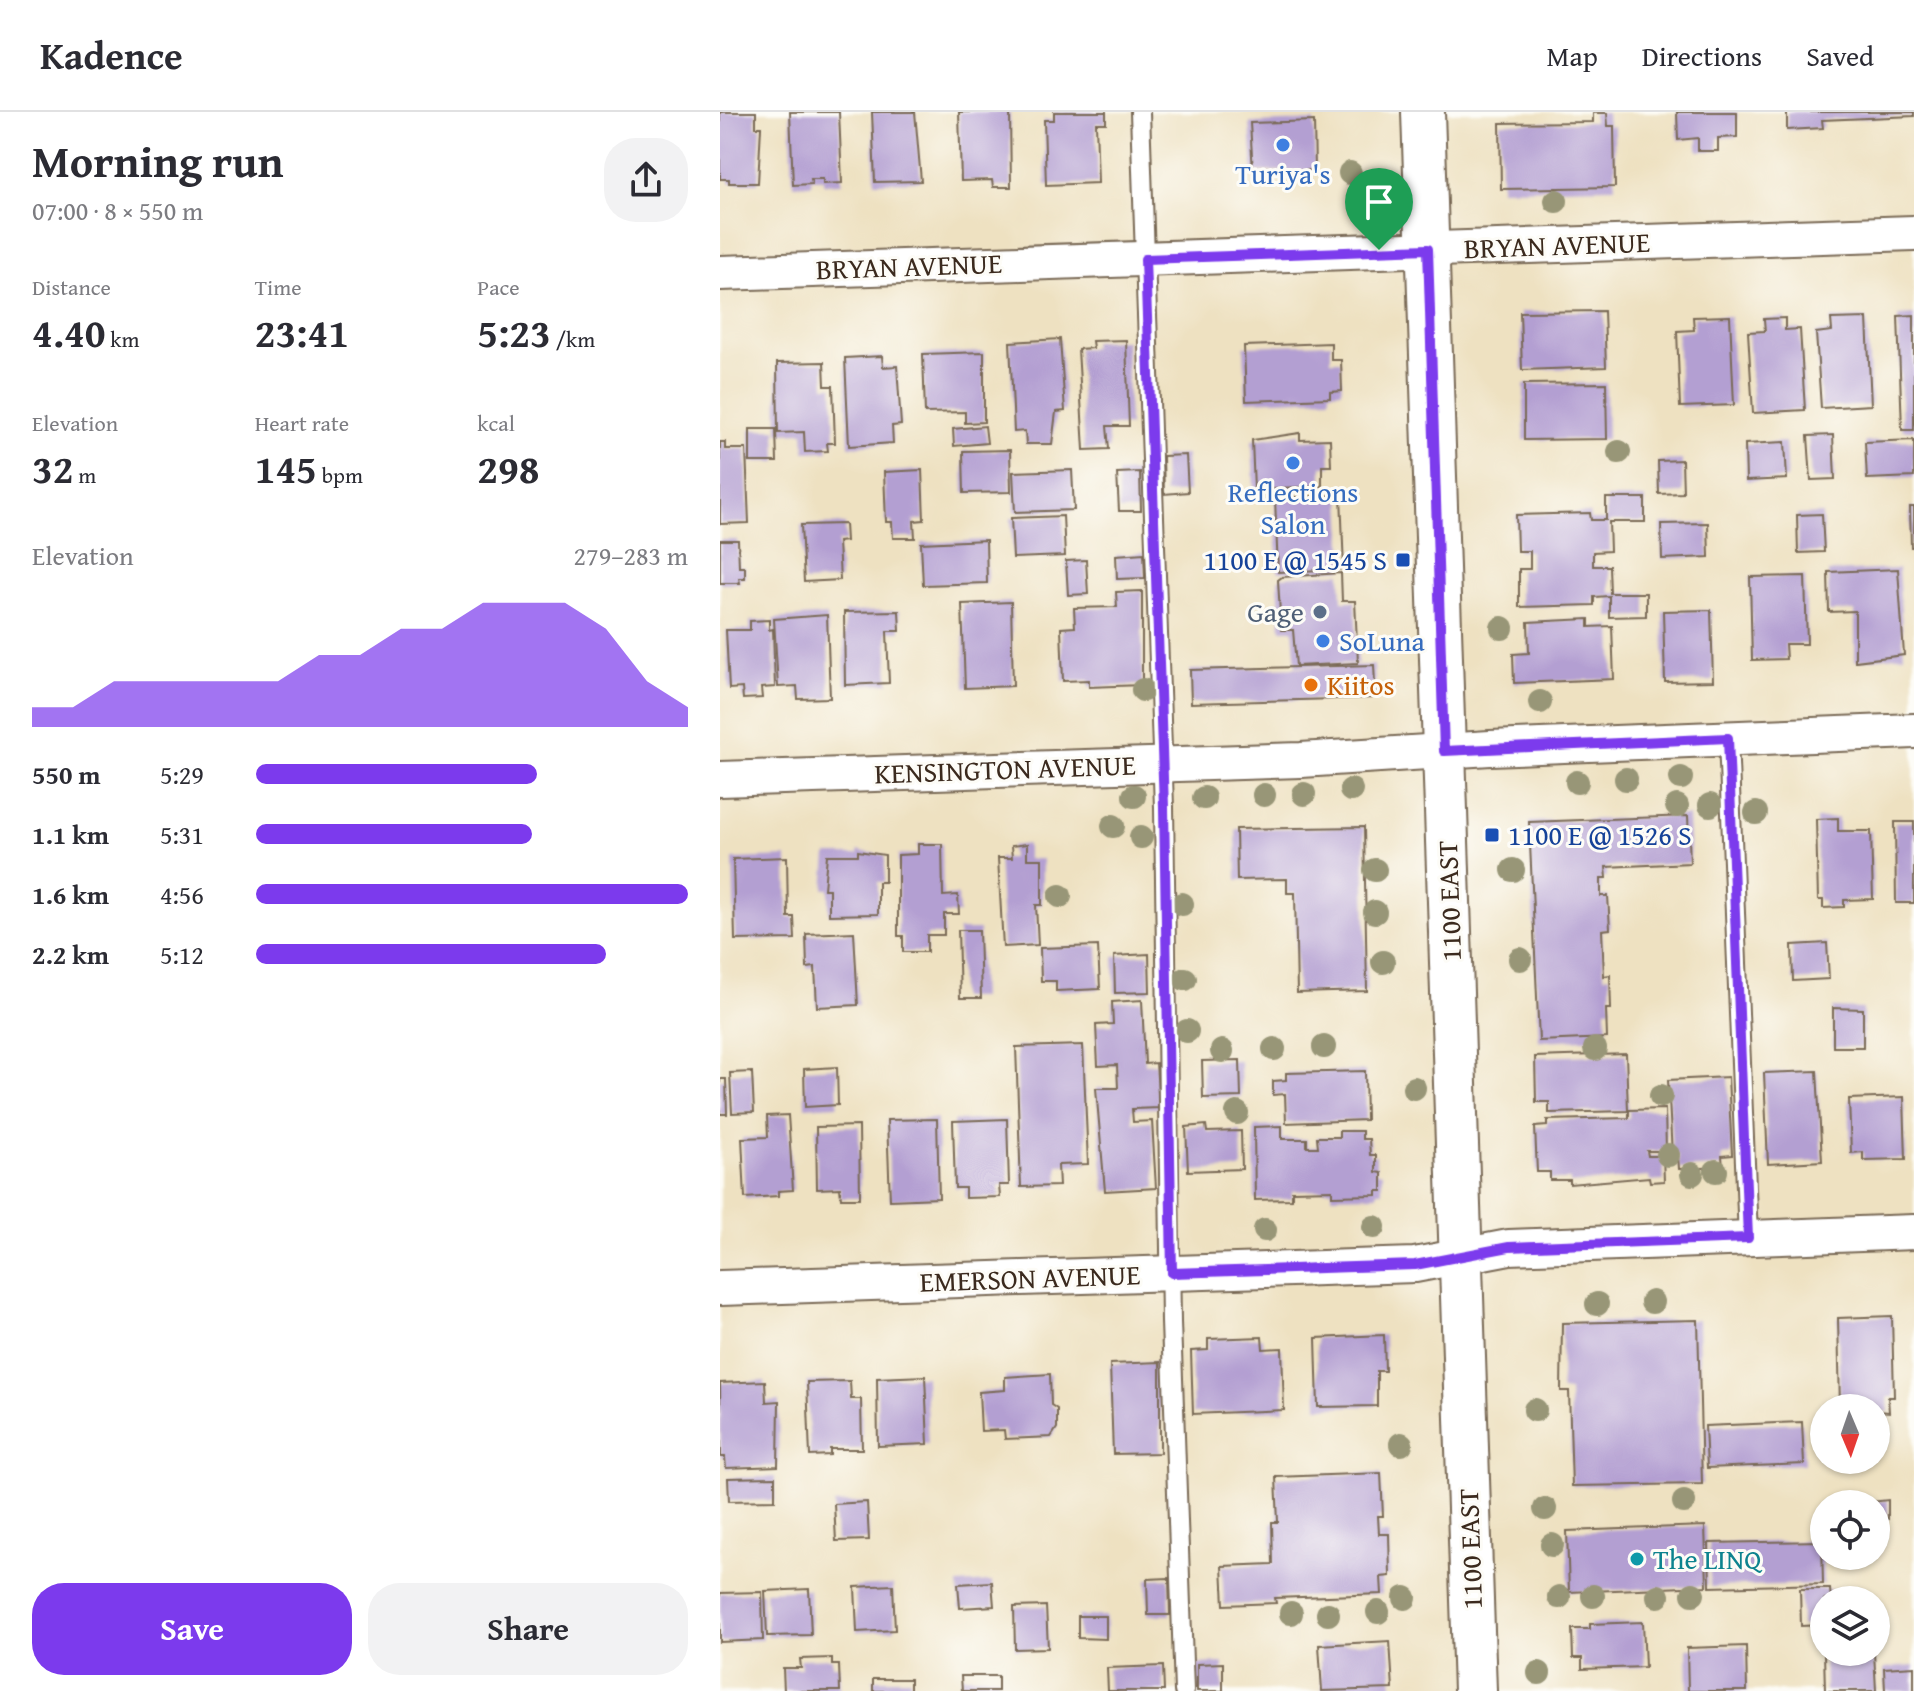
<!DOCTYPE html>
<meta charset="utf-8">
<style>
body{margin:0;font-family:"Gentium Book Plus",serif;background:#f2f2f3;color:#2b2b33;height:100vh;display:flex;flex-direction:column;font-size:30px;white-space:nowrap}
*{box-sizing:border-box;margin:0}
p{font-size:26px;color:#7c7c81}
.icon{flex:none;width:44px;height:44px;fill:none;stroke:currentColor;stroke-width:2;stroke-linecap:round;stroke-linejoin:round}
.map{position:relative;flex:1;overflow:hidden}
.side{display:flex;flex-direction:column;background:#fff;width:720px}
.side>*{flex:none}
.needle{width:52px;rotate:178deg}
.tools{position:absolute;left:1090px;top:1282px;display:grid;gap:16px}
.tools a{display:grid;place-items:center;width:80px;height:80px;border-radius:50%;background:#fff;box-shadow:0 2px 6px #0004;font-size:40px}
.pin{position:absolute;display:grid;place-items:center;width:68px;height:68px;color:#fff;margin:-82px -34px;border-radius:50% 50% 50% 0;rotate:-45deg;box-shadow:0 0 8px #0007}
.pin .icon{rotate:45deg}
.round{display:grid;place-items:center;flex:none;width:84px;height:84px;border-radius:32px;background:#f2f2f3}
.head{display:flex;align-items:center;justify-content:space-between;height:136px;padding:0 32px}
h1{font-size:44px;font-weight:800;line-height:60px}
.metrics{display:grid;grid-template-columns:repeat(3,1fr);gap:12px;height:136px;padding:8px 32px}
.metrics div{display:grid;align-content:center}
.metrics b{font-size:40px;font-weight:800}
.metrics small{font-size:22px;font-weight:400}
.metrics p{font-size:22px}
.chart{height:224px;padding:16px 32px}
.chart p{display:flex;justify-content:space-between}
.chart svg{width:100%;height:144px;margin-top:8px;fill:#7c3aed;opacity:.7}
.cta{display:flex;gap:16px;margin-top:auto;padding:16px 32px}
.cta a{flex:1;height:92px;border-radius:32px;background:#7c3aed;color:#fff;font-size:32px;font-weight:800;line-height:92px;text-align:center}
.cta a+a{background:#f2f2f3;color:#2b2b33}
ul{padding:0 32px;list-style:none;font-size:26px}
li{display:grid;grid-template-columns:128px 96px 1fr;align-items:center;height:60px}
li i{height:20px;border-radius:10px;background:#7c3aed}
header{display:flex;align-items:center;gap:48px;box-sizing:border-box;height:112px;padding:0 40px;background:#fff;border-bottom:2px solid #e1e1e2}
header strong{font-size:38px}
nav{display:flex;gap:44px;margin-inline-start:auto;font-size:28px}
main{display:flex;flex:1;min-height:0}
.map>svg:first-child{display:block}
</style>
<header>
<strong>Kadence</strong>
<nav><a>Map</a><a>Directions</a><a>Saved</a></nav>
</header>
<main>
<section class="side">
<div class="head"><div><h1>Morning run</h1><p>07:00 · 8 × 550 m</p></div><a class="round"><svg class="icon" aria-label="share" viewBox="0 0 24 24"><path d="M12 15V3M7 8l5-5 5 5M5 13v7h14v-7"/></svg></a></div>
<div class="metrics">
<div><p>Distance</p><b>4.40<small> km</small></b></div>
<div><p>Time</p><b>23:41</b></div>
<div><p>Pace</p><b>5:23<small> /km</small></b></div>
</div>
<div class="metrics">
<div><p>Elevation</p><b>32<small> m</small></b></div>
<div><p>Heart rate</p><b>145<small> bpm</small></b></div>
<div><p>kcal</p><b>298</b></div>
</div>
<div class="chart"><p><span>Elevation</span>279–283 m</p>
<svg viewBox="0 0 160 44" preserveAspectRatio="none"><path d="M0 44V38L10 38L20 30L30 30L40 30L50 30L60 30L70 22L80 22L90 14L100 14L110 6L120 6L130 6L140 14L150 30L160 38V44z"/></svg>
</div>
<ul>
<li><b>550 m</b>5:29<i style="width:65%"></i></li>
<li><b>1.1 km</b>5:31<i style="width:64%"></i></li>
<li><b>1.6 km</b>4:56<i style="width:100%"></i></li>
<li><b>2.2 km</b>5:12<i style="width:81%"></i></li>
</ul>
<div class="cta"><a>Save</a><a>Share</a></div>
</section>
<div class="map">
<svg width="1194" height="1579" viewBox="0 0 1194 1579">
<rect width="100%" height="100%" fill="#fdfcf7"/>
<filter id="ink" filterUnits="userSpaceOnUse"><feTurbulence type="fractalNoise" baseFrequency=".0125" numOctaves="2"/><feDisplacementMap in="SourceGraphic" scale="16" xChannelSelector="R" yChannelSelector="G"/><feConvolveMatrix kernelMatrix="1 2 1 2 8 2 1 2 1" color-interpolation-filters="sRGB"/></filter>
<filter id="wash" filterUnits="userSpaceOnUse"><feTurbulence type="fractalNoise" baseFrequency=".006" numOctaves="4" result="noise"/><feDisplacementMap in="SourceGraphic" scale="32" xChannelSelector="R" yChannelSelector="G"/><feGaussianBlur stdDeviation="1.8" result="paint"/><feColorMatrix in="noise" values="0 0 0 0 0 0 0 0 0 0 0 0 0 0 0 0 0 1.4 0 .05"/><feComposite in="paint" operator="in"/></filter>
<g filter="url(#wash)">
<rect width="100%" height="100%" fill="#eee1c1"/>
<g id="blocks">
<g fill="#b39fd2">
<polygon points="0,0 36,0 36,15 41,15 38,71 9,71 9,67 0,67"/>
<polygon points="70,0 119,0 122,71 103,72 103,67 91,67 92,72 73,73"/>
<polygon points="152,0 195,0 201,69 155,70"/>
<polygon points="239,0 290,0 291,75 273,75 272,68 241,69"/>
<polygon points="334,0 386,0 386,11 376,11 378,71 326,73 324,8 334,8"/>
<polygon points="957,0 1017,0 1017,25 998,26 998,39 978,39 978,26 958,28"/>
<polygon points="1067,0 1194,0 1194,4 1102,8 1103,16 1067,18"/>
<polygon points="873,1 887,1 888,14 894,14 895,75 781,77 780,11 873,10"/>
<polygon points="594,9 595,58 533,60 530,11"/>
<polygon points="884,199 886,255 802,258 800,200"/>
<polygon points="1194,203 1194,318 1182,318 1178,204"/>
<polygon points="1010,204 1014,293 960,295 957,219 974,218 973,205"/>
<polygon points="1065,206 1065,218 1080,217 1085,298 1033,301 1028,220 1045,219 1044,207"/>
<polygon points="1147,206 1151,293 1101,296 1096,221 1112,219 1111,207"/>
<polygon points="340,227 345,299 336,300 332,332 306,332 305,319 294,320 290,230"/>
<polygon points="406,228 409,314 387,314 389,337 364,338 358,237 373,236 372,229"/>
<polygon points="611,231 611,248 621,248 622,279 610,280 610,286 526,289 524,234"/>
<polygon points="264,240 264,310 245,311 245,300 205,301 203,242"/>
<polygon points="162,244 163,255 177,254 181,313 172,314 173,331 129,334 125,246"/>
<polygon points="104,250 105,274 113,274 115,331 107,331 108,339 85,340 84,320 58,321 57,251"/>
<polygon points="886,271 887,327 804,328 804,272"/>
<polygon points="265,314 267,331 234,334 233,317"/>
<polygon points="30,317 56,317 57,350 30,350"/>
<polygon points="580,321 580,328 610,327 611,354 602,354 602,374 534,377 532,328"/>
<polygon points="1113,323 1115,367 1091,368 1088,324"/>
<polygon points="1194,328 1194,365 1147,367 1145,330"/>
<polygon points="0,330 5,330 5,337 26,337 29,411 0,412"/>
<polygon points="1065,330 1067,367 1026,369 1025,332"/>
<polygon points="290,338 291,380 244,381 243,339"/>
<polygon points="466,343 468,380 444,382 443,344"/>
<polygon points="962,348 963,381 939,382 938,349"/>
<polygon points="202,358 204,408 194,409 195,426 173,426 172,410 166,410 164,360"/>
<polygon points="352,358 354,398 295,400 293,360"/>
<polygon points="420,360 421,399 399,399 397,361"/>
<polygon points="621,383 624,457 558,460 555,386"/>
<polygon points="886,386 925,386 925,410 889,410 890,439 873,440 873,454 889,454 890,481 926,481 926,504 889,505 889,484 874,485 874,493 799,495 799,457 810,457 810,439 797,439 796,403 870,401 871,408 886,408"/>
<polygon points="1190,395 1194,395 1194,435 1191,435"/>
<polygon points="1102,402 1104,440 1078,441 1077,403"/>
<polygon points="343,404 345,444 293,446 291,406"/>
<polygon points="988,411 989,445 942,447 941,412"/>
<polygon points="125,412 126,429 118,430 120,468 84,470 81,413"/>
<polygon points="0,428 18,428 19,455 25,455 25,466 19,466 20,471 0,471"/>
<polygon points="266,428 267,471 203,473 201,431"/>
<polygon points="424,441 425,466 397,467 396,443"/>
<polygon points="366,448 368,482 348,483 346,449"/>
<polygon points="1178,457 1184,543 1135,549 1135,499 1109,500 1108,460"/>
<polygon points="621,461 622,489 635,489 638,551 576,554 573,518 561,518 558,468 562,465"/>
<polygon points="1085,464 1087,532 1065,532 1066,547 1032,548 1030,465"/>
<polygon points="422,479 422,573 369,575 369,568 343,569 341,516 355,515 354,496 397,495 396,480"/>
<polygon points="291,490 293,574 245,576 242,492"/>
<polygon points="991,498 993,569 945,570 943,499"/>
<polygon points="179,499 180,519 167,519 169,571 125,573 124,500"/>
<polygon points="107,503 110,586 78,587 77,574 58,575 54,507"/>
<polygon points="869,507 869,515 892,514 894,567 794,571 793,542 809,541 808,510"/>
<polygon points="49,508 49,518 53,517 55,575 41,576 42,586 23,587 22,576 9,577 6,518 30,518 30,509"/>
<polygon points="654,553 655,572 649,572 649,579 655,579 655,586 471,591 470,558"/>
<polygon points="968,704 970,751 886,755 887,766 881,766 881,784 888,784 890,817 882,818 884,864 890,863 891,897 886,897 887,926 819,929 809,710"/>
<polygon points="1118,706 1118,719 1151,719 1153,787 1124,788 1124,795 1103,796 1103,788 1098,788 1096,707"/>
<polygon points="1175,710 1194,710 1194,791 1176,791"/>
<polygon points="644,715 647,879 577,881 575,781 567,781 567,767 517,768 516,717"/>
<polygon points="198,732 222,732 223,784 238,783 239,802 224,802 224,823 207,823 207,840 183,840 183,824 178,824 178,743 198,742"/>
<polygon points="307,732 307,747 322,747 322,793 316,793 318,833 283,835 278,746 292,746 291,734"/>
<polygon points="138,739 165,743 165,770 158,770 158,802 109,803 109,777 104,777 107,743 138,743"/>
<polygon points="67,745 68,805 74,805 75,827 15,828 13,747"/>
<polygon points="238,818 259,818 261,886 240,886"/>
<polygon points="134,820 138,893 97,895 95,855 87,856 86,822"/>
<polygon points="1107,831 1109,867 1073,869 1072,833"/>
<polygon points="378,834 380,877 336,879 336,869 321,869 320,836"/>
<polygon points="429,842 430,880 395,881 394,844"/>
<polygon points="422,888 425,952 436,951 439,996 412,997 413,1010 432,1009 436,1076 385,1079 376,976 398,976 397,953 378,954 376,913 393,912 392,890"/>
<polygon points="1113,896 1143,897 1143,935 1113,935"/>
<polygon points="363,933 368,1052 338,1053 339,1074 301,1075 296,935"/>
<polygon points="906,942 908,999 829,1001 829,990 816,990 815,945"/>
<polygon points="520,948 521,985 483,986 482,949"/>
<polygon points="117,955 118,993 85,995 84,957"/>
<polygon points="645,959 646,1008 566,1011 565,982 553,983 553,969 566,968 566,961"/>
<polygon points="1097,959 1102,1049 1048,1052 1044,961"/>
<polygon points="32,960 34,1000 12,1001 10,961"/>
<polygon points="1008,965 1012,1043 1002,1044 1003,1055 959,1057 958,1043 952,1043 948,968"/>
<polygon points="0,967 6,967 7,1002 0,1002"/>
<polygon points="1184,985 1186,1047 1143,1048 1143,1040 1131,1041 1129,987"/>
<polygon points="945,997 946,1039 927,1039 928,1044 943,1044 944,1069 930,1070 929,1065 850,1072 850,1068 830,1068 830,1060 817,1060 815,1015 827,1014 827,1008 909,1006 909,998"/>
<polygon points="68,1003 73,1078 58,1079 58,1084 25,1086 22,1026 48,1025 47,1004"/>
<polygon points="217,1007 219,1086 170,1088 167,1008"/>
<polygon points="287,1007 289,1073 279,1073 280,1085 245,1086 245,1076 235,1076 233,1009"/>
<polygon points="486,1013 487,1020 521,1019 522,1057 468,1059 466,1015"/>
<polygon points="139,1014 140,1086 121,1086 120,1076 97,1077 96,1015"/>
<polygon points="562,1014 562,1027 587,1027 587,1035 598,1035 597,1025 619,1025 619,1019 642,1019 642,1027 649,1027 650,1043 656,1043 656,1060 662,1061 662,1079 657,1079 657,1083 612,1084 612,1078 572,1079 572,1087 535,1088 534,1015"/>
<polygon points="1172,1204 1174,1285 1168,1285 1169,1300 1120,1296 1118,1206"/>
<polygon points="978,1208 982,1372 852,1374 849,1279 841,1279 842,1211"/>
<polygon points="664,1223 665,1259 657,1259 657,1294 598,1295 596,1226"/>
<polygon points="542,1225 543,1237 562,1236 564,1298 473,1302 471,1239 488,1238 488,1227"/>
<polygon points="440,1250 440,1341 393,1342 390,1252"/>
<polygon points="330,1262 331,1293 337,1297 337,1316 331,1325 285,1327 284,1318 261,1319 259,1280 285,1278 285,1265"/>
<polygon points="205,1264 208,1332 158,1334 157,1266"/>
<polygon points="45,1269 46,1290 59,1289 58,1354 6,1356 5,1345 1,1345 0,1271"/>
<polygon points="130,1269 131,1287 141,1287 142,1337 110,1337 110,1343 90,1344 87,1270"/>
<polygon points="1082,1310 1084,1352 987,1356 985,1314"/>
<polygon points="661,1361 663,1404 658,1404 659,1422 669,1422 670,1464 661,1465 662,1482 555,1486 556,1491 504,1493 502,1454 553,1452 552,1410 558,1410 556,1365"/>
<polygon points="55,1365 55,1388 9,1389 8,1366"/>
<polygon points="1168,1388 1168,1407 1156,1408 1156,1392 1133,1392"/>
<polygon points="147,1390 149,1428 116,1429 114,1392"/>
<polygon points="985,1414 987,1474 849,1480 847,1419"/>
<polygon points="1102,1429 1103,1472 990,1475 989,1431"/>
<polygon points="449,1466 450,1503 428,1503 427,1467"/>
<polygon points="272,1470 274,1494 240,1496 238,1472"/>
<polygon points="173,1473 175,1518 137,1520 135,1475"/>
<polygon points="89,1477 91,1523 47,1524 45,1479"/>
<polygon points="1080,1477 1110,1477 1111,1488 1104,1488 1104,1513 1081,1514"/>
<polygon points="42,1480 43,1528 0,1530 0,1481"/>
<polygon points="326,1494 328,1536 295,1537 294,1495"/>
<polygon points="358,1504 386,1504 386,1527 358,1526"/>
<polygon points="923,1510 925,1555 862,1557 862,1546 853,1546 852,1517 870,1517 870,1512"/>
<polygon points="670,1529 673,1577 602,1579 599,1533"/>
<polygon points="1026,1534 1027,1579 968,1579 967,1536"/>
<polygon points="1104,1540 1154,1540 1156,1579 1105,1579"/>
<polygon points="112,1546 112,1553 119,1553 120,1579 64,1579 63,1556 81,1556 80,1547"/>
<polygon points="503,1551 503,1579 477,1579 477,1552"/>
<polygon points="443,1554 444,1579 388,1579 387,1556"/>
<polygon points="1194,1554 1194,1579 1165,1579 1164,1556"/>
<polygon points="241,1564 278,1564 278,1579 242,1579"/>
<rect x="153" y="1567" width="37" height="12"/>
</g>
</g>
</g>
<g filter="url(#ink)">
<use href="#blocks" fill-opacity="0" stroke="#7a6a57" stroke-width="2"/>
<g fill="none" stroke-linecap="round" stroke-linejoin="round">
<defs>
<g id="service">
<polyline points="420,0 444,695 451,1210 464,1579"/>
<polyline points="1008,626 1028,1126"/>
</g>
<g id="minor">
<polyline points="0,161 1194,121"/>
<polyline points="0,667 581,648 770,636 1194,619"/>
<polyline points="0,1176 695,1153 789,1135 1194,1120"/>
</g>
<polyline id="tertiary" points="703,0 755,1579"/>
</defs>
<use href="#service" stroke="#7a6a57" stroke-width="22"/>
<use href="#minor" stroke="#7a6a57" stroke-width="38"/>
<use href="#tertiary" stroke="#7a6a57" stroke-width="46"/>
<use href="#service" stroke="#fff" stroke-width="18"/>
<use href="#minor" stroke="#fff" stroke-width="34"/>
<use href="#tertiary" stroke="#fff" stroke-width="42"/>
</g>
<g fill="#989677">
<circle cx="630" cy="61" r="12"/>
<circle cx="836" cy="89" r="12"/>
<circle cx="899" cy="340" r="12"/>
<circle cx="782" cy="516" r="12"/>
<circle cx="423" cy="578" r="12"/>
<circle cx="820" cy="590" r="12"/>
<circle cx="961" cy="666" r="12"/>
<circle cx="906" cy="667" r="12"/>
<circle cx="857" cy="670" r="12"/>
<circle cx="631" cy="678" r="12"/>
<circle cx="584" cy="682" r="12"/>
<circle cx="544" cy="683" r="12"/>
<circle cx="414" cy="684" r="12"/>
<circle cx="484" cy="686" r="12"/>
<circle cx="990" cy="693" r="12"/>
<circle cx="957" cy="694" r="12"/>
<circle cx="1036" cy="701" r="12"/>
<circle cx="393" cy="714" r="12"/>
<circle cx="421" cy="725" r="12"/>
<circle cx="655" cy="758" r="12"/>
<circle cx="793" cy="758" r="12"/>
<circle cx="340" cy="784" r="12"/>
<circle cx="462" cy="792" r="12"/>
<circle cx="655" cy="800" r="12"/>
<circle cx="800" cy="847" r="12"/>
<circle cx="663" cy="850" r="12"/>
<circle cx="465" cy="867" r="12"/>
<circle cx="467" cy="919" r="12"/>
<circle cx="604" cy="935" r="12"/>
<circle cx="554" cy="937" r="12"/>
<circle cx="875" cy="937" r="12"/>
<circle cx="502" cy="939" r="12"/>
<circle cx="694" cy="976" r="12"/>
<circle cx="941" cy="984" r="12"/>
<circle cx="517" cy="1001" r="12"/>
<circle cx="948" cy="1043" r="12"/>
<circle cx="996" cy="1059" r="12"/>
<circle cx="972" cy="1062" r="12"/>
<circle cx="654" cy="1115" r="12"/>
<circle cx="545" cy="1118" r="12"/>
<circle cx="932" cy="1190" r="12"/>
<circle cx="877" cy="1192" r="12"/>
<circle cx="815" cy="1298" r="12"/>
<circle cx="681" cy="1332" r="12"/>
<circle cx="964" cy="1390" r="12"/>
<circle cx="825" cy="1397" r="12"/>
<circle cx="832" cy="1433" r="12"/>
<circle cx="973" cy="1482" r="12"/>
<circle cx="873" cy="1484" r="12"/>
<circle cx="938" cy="1484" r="12"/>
<circle cx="839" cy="1485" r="12"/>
<circle cx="685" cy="1486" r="12"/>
<circle cx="658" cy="1500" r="12"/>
<circle cx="571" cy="1501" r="12"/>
<circle cx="608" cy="1502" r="12"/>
<circle cx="819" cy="1561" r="12"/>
</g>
</g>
<g fill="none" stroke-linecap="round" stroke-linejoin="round" filter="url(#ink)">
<defs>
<polygon id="route" points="708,137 724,639 1008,626 1028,1126 789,1135 695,1153 452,1161 444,695 425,147"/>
</defs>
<use href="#route" stroke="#fff" stroke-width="16"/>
<use href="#route" stroke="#7c3aed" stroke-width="10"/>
</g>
<g fill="#3f7fe0" stroke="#fdfcf7" stroke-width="3">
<circle cx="563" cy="33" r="8"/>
<circle cx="573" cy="351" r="8"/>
<circle cx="603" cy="529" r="8"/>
</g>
<g fill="#1a4fb4" stroke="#fdfcf7" stroke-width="3">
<rect x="675" y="440" width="16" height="16" rx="4"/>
<rect x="764" y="715" width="16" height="16" rx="4"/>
</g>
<circle fill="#5c6f8a" stroke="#fdfcf7" stroke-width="3" cx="600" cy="500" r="8"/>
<circle fill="#e8710a" stroke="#fdfcf7" stroke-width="3" cx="591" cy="573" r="8"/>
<circle fill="#0f9aa8" stroke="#fdfcf7" stroke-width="3" cx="917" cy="1447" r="8"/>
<g text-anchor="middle" stroke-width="6" stroke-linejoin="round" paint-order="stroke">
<g font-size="28" fill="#366cbe" stroke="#fdfcf7">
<text x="563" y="72">Turiya's</text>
<text x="573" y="390">Reflections<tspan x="573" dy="32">Salon</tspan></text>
<text x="619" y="539" text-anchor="start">SoLuna</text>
</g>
<g font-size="28" fill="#3b2a1e" stroke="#fdfcf7">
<text transform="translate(837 133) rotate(-2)" y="10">BRYAN AVENUE</text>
<text transform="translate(189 154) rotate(-2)" y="10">BRYAN AVENUE</text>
<text transform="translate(285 657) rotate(-2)" y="10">KENSINGTON AVENUE</text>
<text transform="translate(729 789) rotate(-92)" y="10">1100 EAST</text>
<text transform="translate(310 1166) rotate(-2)" y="10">EMERSON AVENUE</text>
<text transform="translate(750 1437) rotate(-92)" y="10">1100 EAST</text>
</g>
<g font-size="28" fill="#164399" stroke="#fdfcf7" text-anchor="end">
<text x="667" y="458">1100 E @ 1545 S</text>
<text x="788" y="733" text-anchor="start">1100 E @ 1526 S</text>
</g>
<g font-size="28" fill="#4e5e75" stroke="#fdfcf7" text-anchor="end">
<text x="584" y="510">Gage</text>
</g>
<g font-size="28" fill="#c56008" stroke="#fdfcf7" text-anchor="start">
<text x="607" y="583">Kiitos</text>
</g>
<g font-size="28" fill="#0d838f" stroke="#fdfcf7" text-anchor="start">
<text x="933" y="1457">The LINQ</text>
</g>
</g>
</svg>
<div class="tools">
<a><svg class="needle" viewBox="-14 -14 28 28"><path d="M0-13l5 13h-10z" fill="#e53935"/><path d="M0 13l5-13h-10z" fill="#7c7c81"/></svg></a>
<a><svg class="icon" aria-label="locate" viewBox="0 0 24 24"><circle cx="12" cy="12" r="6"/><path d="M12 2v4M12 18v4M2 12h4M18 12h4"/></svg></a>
<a><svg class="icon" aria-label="layers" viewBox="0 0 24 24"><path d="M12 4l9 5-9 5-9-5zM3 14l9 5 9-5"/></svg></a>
</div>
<div class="pin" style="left:659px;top:138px;background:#1e9e55"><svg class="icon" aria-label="arrive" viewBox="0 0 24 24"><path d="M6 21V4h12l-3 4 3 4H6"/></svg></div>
</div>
</main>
